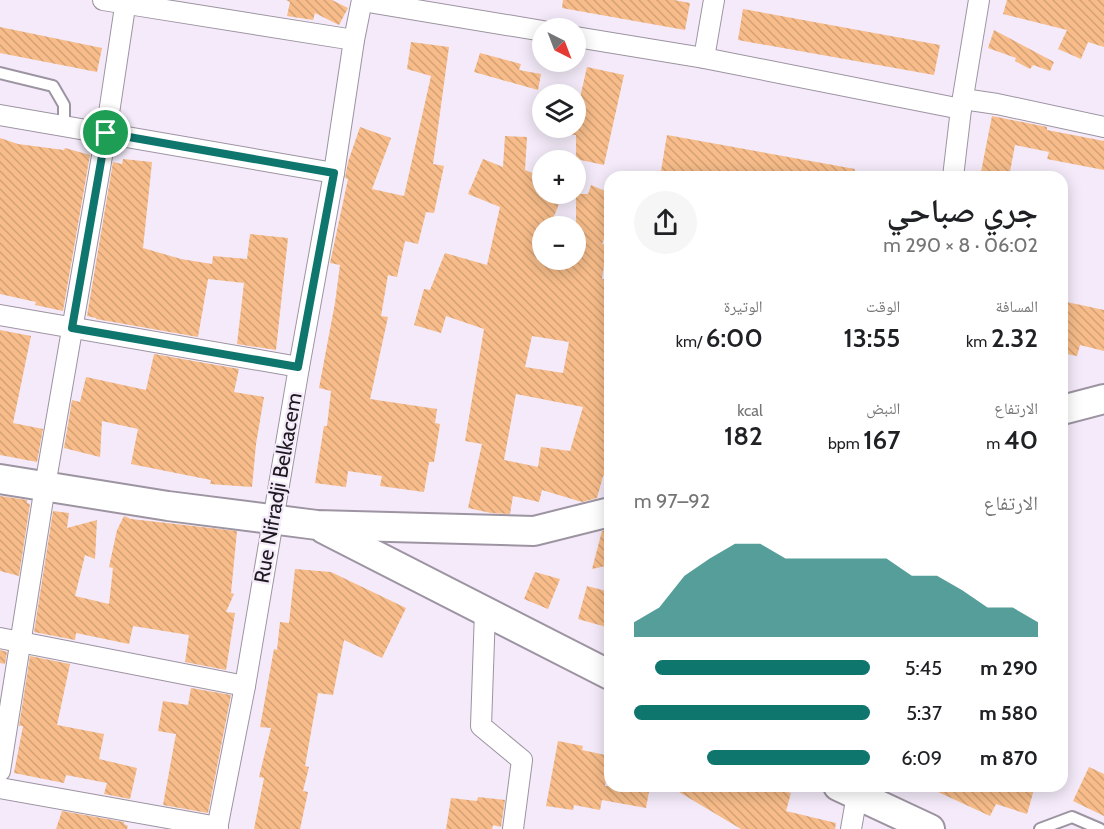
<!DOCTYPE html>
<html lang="ar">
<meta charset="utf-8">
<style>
body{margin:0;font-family:Cabin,"Noto Naskh Arabic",sans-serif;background:#f6f6f6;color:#202124;direction:rtl;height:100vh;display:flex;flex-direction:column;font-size:22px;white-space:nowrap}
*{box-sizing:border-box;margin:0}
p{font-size:20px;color:#757577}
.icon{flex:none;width:33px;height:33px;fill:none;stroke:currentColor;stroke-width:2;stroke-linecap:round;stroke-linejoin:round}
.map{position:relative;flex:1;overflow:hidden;direction:ltr}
.panel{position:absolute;left:604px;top:171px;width:464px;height:621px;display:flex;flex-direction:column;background:#fff;border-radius:18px;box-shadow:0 3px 15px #0003;direction:rtl}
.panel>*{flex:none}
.needle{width:39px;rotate:138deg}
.tools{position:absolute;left:532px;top:18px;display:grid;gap:12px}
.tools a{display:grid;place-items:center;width:54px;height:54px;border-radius:50%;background:#fff;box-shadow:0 3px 15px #0003;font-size:30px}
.pin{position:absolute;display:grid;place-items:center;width:51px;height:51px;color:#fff;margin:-26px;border:3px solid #fff;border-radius:50%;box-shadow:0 2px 6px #0007}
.round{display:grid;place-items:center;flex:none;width:63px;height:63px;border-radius:32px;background:#f6f6f6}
.head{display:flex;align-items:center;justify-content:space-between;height:102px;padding:0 30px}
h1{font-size:33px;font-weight:600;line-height:45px}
.metrics{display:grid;grid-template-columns:repeat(3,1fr);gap:9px;height:102px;padding:6px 30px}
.metrics div{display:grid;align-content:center}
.metrics b{font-size:26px;font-weight:600}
.metrics small{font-size:16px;font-weight:400}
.metrics p{font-size:16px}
.chart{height:168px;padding:12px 30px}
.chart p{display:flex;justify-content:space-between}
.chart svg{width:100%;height:108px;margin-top:6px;fill:#0f766e;opacity:.7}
ul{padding:0 30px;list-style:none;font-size:20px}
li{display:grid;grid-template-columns:96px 72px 1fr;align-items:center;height:45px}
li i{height:15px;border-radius:8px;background:#0f766e}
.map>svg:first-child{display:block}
</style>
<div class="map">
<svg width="1104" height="829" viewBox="0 0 1104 829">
<defs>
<pattern id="building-back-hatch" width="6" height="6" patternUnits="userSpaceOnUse" patternTransform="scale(1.5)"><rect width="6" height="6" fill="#f7bc89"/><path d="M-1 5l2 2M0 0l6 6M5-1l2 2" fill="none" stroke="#d3a176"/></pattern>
</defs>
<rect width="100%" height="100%" fill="#f4eaf9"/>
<g fill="url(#building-back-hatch)" fill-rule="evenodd">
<polygon points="286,0 332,0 348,8 339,25 315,13 313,20 287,16 290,2"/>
<polygon points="563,0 674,0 690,3 685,30 562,8"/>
<polygon points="1007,0 1104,0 1104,47 1088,42 1081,59 1058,49 1067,30 1003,14"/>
<polygon points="743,9 940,45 934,75 738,40"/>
<polygon points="0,27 102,48 97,72 0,53"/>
<polygon points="994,30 1054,62 1050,71 1033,65 1030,69 1015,61 1016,58 988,48"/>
<polygon points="411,42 449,47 433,164 444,166 434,213 426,212 418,244 405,241 397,277 388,275 381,316 388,317 370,399 437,409 435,423 440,424 434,462 429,462 424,492 380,486 382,476 348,471 346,487 315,483 324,426 327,426 331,391 319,388 335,303 340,265 330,263 348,179 345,178 348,162 360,127 391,138 372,189 404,196 431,76 407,69"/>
<polygon points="480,53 521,64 519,70 541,74 538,90 474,72"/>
<polygon points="587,67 624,75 604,165 576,159 576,135 572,135 573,128 576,128 576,115"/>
<polygon points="992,116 1047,127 1047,130 1104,141 1104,170 1047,159 1049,152 1015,145 1009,177 980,177"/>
<polygon points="667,135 855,169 854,177 660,177"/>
<path d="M505,136L527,137L525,170L543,177V194H563L550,226H543V244L537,260H576V194H588L591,185L610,193V223L602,244L607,245L602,279L610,280V476H603L597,498L582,502L542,490L539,502L513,496L510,514L491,513L468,508L482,444L465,441L484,329L446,316L441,333L414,325L424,289L430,290L445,253L487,265L500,207L468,194L483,159L503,167ZM532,336L569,342L563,373L525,367ZM516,394L583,407L570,451L541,447L538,467L504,460Z"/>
<polygon points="0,138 18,144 64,150 65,148 90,155 63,311 35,305 36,302 0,294"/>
<polygon points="123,159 152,162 143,248 181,259 212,264 213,256 247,259 250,234 288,238 276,350 237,344 244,283 208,279 198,337 96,319 96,318 87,316 113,162 122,164"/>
<polygon points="1062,301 1104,310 1104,351 1080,345 1077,356 1062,353"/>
<polygon points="0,330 31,336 13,423 43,429 37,462 0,455"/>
<polygon points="154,354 239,369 234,392 264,397 256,444 252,487 210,484 211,480 131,464 138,429 102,421 100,457 64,448 72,400 80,402 86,377 146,390"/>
<polygon points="0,496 27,500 27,503 30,504 19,576 0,571"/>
<polygon points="53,511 69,513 67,528 97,520 95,559 85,555 75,596 109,604 113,568 109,567 117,530 124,516 131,519 237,531 231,593 234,594 226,612 235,613 226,670 185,662 189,635 133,626 129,644 76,633 75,640 34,632"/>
<polygon points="610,529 610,565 592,569 602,531"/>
<polygon points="295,569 331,572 406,608 382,658 344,640 333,695 318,693 305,766 309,767 303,791 308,792 300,829 254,829 264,778 259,777 271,728 260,727 274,649 277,650 280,622 289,623"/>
<polygon points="535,572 560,579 548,609 524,599"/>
<polygon points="587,586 610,592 610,628 578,619"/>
<polygon points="0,650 7,652 5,664 0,663"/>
<polygon points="30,656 70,664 57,725 104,734 99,759 137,768 130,799 104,794 107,783 66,775 64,783 14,773 23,726 19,726"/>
<polygon points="191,688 231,695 208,813 163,805 176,734 158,731 163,701 188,705"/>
<polygon points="558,741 583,746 582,750 610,756 605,786 650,786 646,808 602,800 600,810 574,805 573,810 546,806"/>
<polygon points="1089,767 1104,774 1104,816 1073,801"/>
<polygon points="669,786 763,786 791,793 786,811 836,823 835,829 741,829"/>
<polygon points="925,786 1035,786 1027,814 996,804 990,816"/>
<polygon points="478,797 505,800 501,827 493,825 492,829 446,829 451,798 477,801"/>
<polygon points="62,811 124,822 124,824 128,826 127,829 56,829"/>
</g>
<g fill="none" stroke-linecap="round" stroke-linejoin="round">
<defs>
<g id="lane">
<polyline points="0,73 53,86 64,105 64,126"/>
<polyline points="1040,829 1072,817 1100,829"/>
</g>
<g id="street">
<polyline points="103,0 354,40"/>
<polyline points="362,1 543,31"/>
<polyline points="576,37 704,58 961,109"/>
<polyline points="704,58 714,0"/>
<polyline points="963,99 997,104 1104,127"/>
<polyline points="0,115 334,173"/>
<polyline points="953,177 961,109 979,0"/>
<polyline points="0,315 299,367"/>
<polyline points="485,611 481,726 522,760 513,829"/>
<polyline points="0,638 245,686"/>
<polyline points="0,771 45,486 106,133 126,0"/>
<polyline points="0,788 218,827"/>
<polyline points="217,829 245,686 299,367 334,173 354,40 362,0"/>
<polyline points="851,829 857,795"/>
</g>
<g id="secondary">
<polyline points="1062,410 1104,399"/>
<polyline points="0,479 168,506 317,525 534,531 610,512"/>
<polyline points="324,529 610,675"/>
<polyline points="838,786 930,829"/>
</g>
</defs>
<use href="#lane" stroke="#9d94a2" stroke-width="14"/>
<use href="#street" stroke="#9d94a2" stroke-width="22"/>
<use href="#secondary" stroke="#9d94a2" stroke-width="32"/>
<use href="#lane" stroke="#fff" stroke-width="10"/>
<use href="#street" stroke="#fff" stroke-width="20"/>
<use href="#secondary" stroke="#fff" stroke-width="28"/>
</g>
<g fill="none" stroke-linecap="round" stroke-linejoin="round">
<defs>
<polygon id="route" points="106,133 334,173 298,367 72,328"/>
</defs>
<use href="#route" stroke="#fff" stroke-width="12"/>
<use href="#route" stroke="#0f766e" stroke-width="8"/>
</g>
<g text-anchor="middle" stroke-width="4.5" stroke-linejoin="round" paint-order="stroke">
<g font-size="21" fill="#1d1a1f" stroke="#f4eaf9">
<text transform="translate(278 488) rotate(-80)" y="7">Rue Nifradji Belkacem</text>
</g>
</g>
</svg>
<div class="tools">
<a><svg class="needle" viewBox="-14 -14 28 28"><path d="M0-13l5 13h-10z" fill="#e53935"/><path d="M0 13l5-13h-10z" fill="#757577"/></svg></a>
<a><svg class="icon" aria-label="layers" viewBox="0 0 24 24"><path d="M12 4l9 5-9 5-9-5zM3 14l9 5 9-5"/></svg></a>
<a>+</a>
<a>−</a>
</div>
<div class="pin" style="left:106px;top:133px;background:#1e9e55"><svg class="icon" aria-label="arrive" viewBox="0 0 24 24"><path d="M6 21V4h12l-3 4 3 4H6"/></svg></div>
<section class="panel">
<div class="head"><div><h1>جري صباحي</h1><p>06:02 · 8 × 290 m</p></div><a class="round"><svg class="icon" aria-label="share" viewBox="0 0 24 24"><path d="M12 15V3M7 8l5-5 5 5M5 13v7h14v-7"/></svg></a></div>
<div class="metrics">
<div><p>المسافة</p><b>2.32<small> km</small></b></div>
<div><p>الوقت</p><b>13:55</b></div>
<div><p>الوتيرة</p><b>6:00<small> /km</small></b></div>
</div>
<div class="metrics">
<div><p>الارتفاع</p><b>40<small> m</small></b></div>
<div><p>النبض</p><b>167<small> bpm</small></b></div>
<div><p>kcal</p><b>182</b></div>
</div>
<div class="chart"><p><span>الارتفاع</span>92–97 m</p>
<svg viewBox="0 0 160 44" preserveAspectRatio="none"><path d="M0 44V38L10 32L20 19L30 12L40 6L50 6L60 12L70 12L80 12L90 12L100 12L110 19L120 19L130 25L140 32L150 32L160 38V44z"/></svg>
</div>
<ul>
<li><b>290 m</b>5:45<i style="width:91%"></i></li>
<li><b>580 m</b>5:37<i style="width:100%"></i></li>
<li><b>870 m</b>6:09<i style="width:69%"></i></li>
</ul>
</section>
</div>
